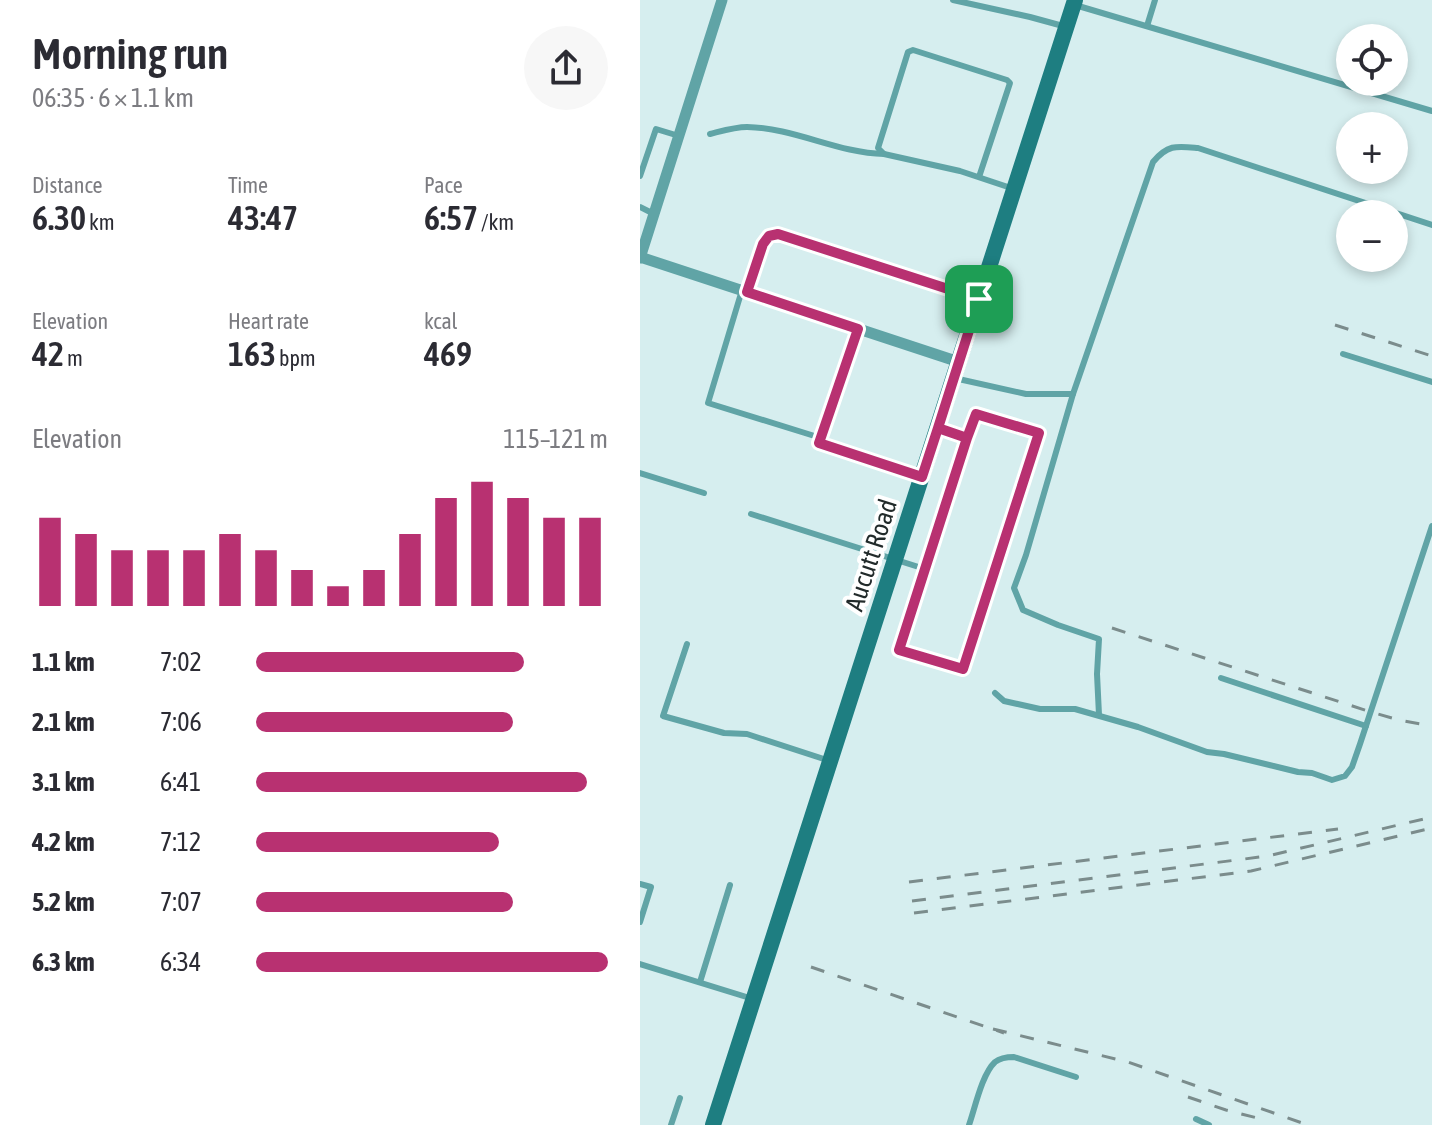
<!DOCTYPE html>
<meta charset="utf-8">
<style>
body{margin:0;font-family:"Asap Condensed",sans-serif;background:#f7f7f7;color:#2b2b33;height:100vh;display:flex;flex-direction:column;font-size:30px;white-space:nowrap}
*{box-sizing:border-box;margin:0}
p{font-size:26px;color:#7c7c81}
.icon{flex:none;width:44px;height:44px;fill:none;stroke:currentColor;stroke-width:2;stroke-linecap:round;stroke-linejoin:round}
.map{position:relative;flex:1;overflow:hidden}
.sheet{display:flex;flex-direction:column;background:#fff;width:640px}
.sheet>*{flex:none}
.tools{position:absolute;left:696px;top:24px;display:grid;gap:16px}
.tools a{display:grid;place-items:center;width:72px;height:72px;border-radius:50%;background:#fff;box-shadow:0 4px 12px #0003;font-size:40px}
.pin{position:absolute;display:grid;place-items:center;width:68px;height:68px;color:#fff;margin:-34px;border-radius:16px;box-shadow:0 4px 12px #0006}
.round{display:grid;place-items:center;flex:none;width:84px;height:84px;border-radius:42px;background:#f7f7f7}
.head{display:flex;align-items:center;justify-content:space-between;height:136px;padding:0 32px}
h1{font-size:44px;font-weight:600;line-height:60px}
.stats{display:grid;grid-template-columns:repeat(3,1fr);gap:12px;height:136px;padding:8px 32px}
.stats div{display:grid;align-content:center}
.stats b{font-size:34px;font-weight:600}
.stats small{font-size:22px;font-weight:400}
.stats p{font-size:22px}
.chart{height:224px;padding:16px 32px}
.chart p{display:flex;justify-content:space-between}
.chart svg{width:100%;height:144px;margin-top:8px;stroke:#b83171;stroke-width:6}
ul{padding:0 32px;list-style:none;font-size:26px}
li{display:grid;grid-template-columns:128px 96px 1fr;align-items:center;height:60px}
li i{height:20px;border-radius:10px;background:#b83171}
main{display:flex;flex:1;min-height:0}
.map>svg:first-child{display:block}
</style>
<main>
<section class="sheet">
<div class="head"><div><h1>Morning run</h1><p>06:35 · 6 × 1.1 km</p></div><a class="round"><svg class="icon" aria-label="share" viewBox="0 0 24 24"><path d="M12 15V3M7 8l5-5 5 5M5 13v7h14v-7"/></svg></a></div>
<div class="stats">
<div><p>Distance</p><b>6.30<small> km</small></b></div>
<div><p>Time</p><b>43:47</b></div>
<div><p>Pace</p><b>6:57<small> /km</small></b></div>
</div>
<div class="stats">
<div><p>Elevation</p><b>42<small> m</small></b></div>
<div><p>Heart rate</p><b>163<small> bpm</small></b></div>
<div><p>kcal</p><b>469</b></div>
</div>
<div class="chart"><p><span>Elevation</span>115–121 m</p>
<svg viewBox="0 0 160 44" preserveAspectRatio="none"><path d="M5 44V17M15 44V22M25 44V27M35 44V27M45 44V27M55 44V22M65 44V27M75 44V33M85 44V38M95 44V33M105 44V22M115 44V11M125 44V6M135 44V11M145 44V17M155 44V17"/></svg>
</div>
<ul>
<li><b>1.1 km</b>7:02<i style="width:76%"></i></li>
<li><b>2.1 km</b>7:06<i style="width:73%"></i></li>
<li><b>3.1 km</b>6:41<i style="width:94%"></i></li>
<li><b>4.2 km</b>7:12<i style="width:69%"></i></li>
<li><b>5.2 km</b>7:07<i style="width:73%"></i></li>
<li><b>6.3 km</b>6:34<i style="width:100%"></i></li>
</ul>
</section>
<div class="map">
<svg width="792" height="1125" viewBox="0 0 792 1125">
<rect width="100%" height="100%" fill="#d6eeef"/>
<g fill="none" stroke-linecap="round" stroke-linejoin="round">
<g stroke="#60a4a6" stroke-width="6">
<polyline points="313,0 390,17 423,26"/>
<polyline points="435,5 792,111"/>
<polyline points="507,26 515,0"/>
<path d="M70,134C82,131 95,127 107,127C155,128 197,153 244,154"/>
<polyline points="0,176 16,129 39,136"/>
<polyline points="339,177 370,83 367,80 273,50 268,52 238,148 244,154 320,171 371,188"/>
<polyline points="0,207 14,214"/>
<polyline points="102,290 68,403 181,438 218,329"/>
<polyline points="107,291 123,244 129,236 138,234 336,298"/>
<polyline points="703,354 792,382"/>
<path d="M314,378L386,394H433L513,162C528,144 537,146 558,148L792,225"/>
<polyline points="433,394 386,555 374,588 383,610 418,625 459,639 457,674 459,715"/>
<polyline points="298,428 327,438 336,414 399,433 323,669 259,650 327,438"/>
<polyline points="181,438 179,443 278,476"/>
<polyline points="0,473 64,493"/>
<polyline points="111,514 285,569"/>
<polyline points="47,644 23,716 84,733 107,734 190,761"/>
<polyline points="581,678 726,726"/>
<polyline points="355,693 364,701 400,709 435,709 498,727 567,752 584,754 658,772 672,773 692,780 705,776 712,767 720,744 792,526"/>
<polyline points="0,884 11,887 0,922"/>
<polyline points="0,964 113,999"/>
<polyline points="60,982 90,885"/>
<polyline points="556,1119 569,1125"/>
<polyline points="31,1125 40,1098"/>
<path d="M329,1125C335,1108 342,1074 355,1062C360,1058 368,1057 374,1057L436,1077"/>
</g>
<g stroke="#60a4a6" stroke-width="11">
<polyline points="0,257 319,362"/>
<polyline points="0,258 82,0"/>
</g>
<polyline stroke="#1e7e81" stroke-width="16" points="73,1125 435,0"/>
<g stroke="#7b8c8c" stroke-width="3" stroke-dasharray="14 14" stroke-linecap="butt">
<polyline points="695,325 792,356"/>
<polyline points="472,628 731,712 759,720 792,726"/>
<polyline points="269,882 698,829"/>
<polyline points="272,901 628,856 792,817"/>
<polyline points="274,913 611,871 792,828"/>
<polyline points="171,967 364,1033"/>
<polyline points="353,1029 488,1062 668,1125"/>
<polyline points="548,1097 586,1110 625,1120"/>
</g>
</g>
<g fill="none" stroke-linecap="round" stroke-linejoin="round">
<defs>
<polyline id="route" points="339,299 298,428 327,438 259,650 323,669 399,433 336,414 327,438 298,428 282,477 179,443 218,329 107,292 123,244 129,236 138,234 339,299"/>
</defs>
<use href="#route" stroke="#fff" stroke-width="16"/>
<use href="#route" stroke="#b83171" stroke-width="10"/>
</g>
<g text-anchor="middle" stroke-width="8" stroke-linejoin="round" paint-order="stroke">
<g font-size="26" fill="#222b2b" stroke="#fff">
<text transform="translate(231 555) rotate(-72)" y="9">Aucutt Road</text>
</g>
</g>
</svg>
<div class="tools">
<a><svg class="icon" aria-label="locate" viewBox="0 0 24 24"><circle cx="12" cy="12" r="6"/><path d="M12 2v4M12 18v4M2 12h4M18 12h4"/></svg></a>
<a>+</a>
<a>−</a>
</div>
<div class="pin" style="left:339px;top:299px;background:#1e9e55"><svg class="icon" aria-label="arrive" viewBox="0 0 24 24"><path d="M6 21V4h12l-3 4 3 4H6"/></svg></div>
</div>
</main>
